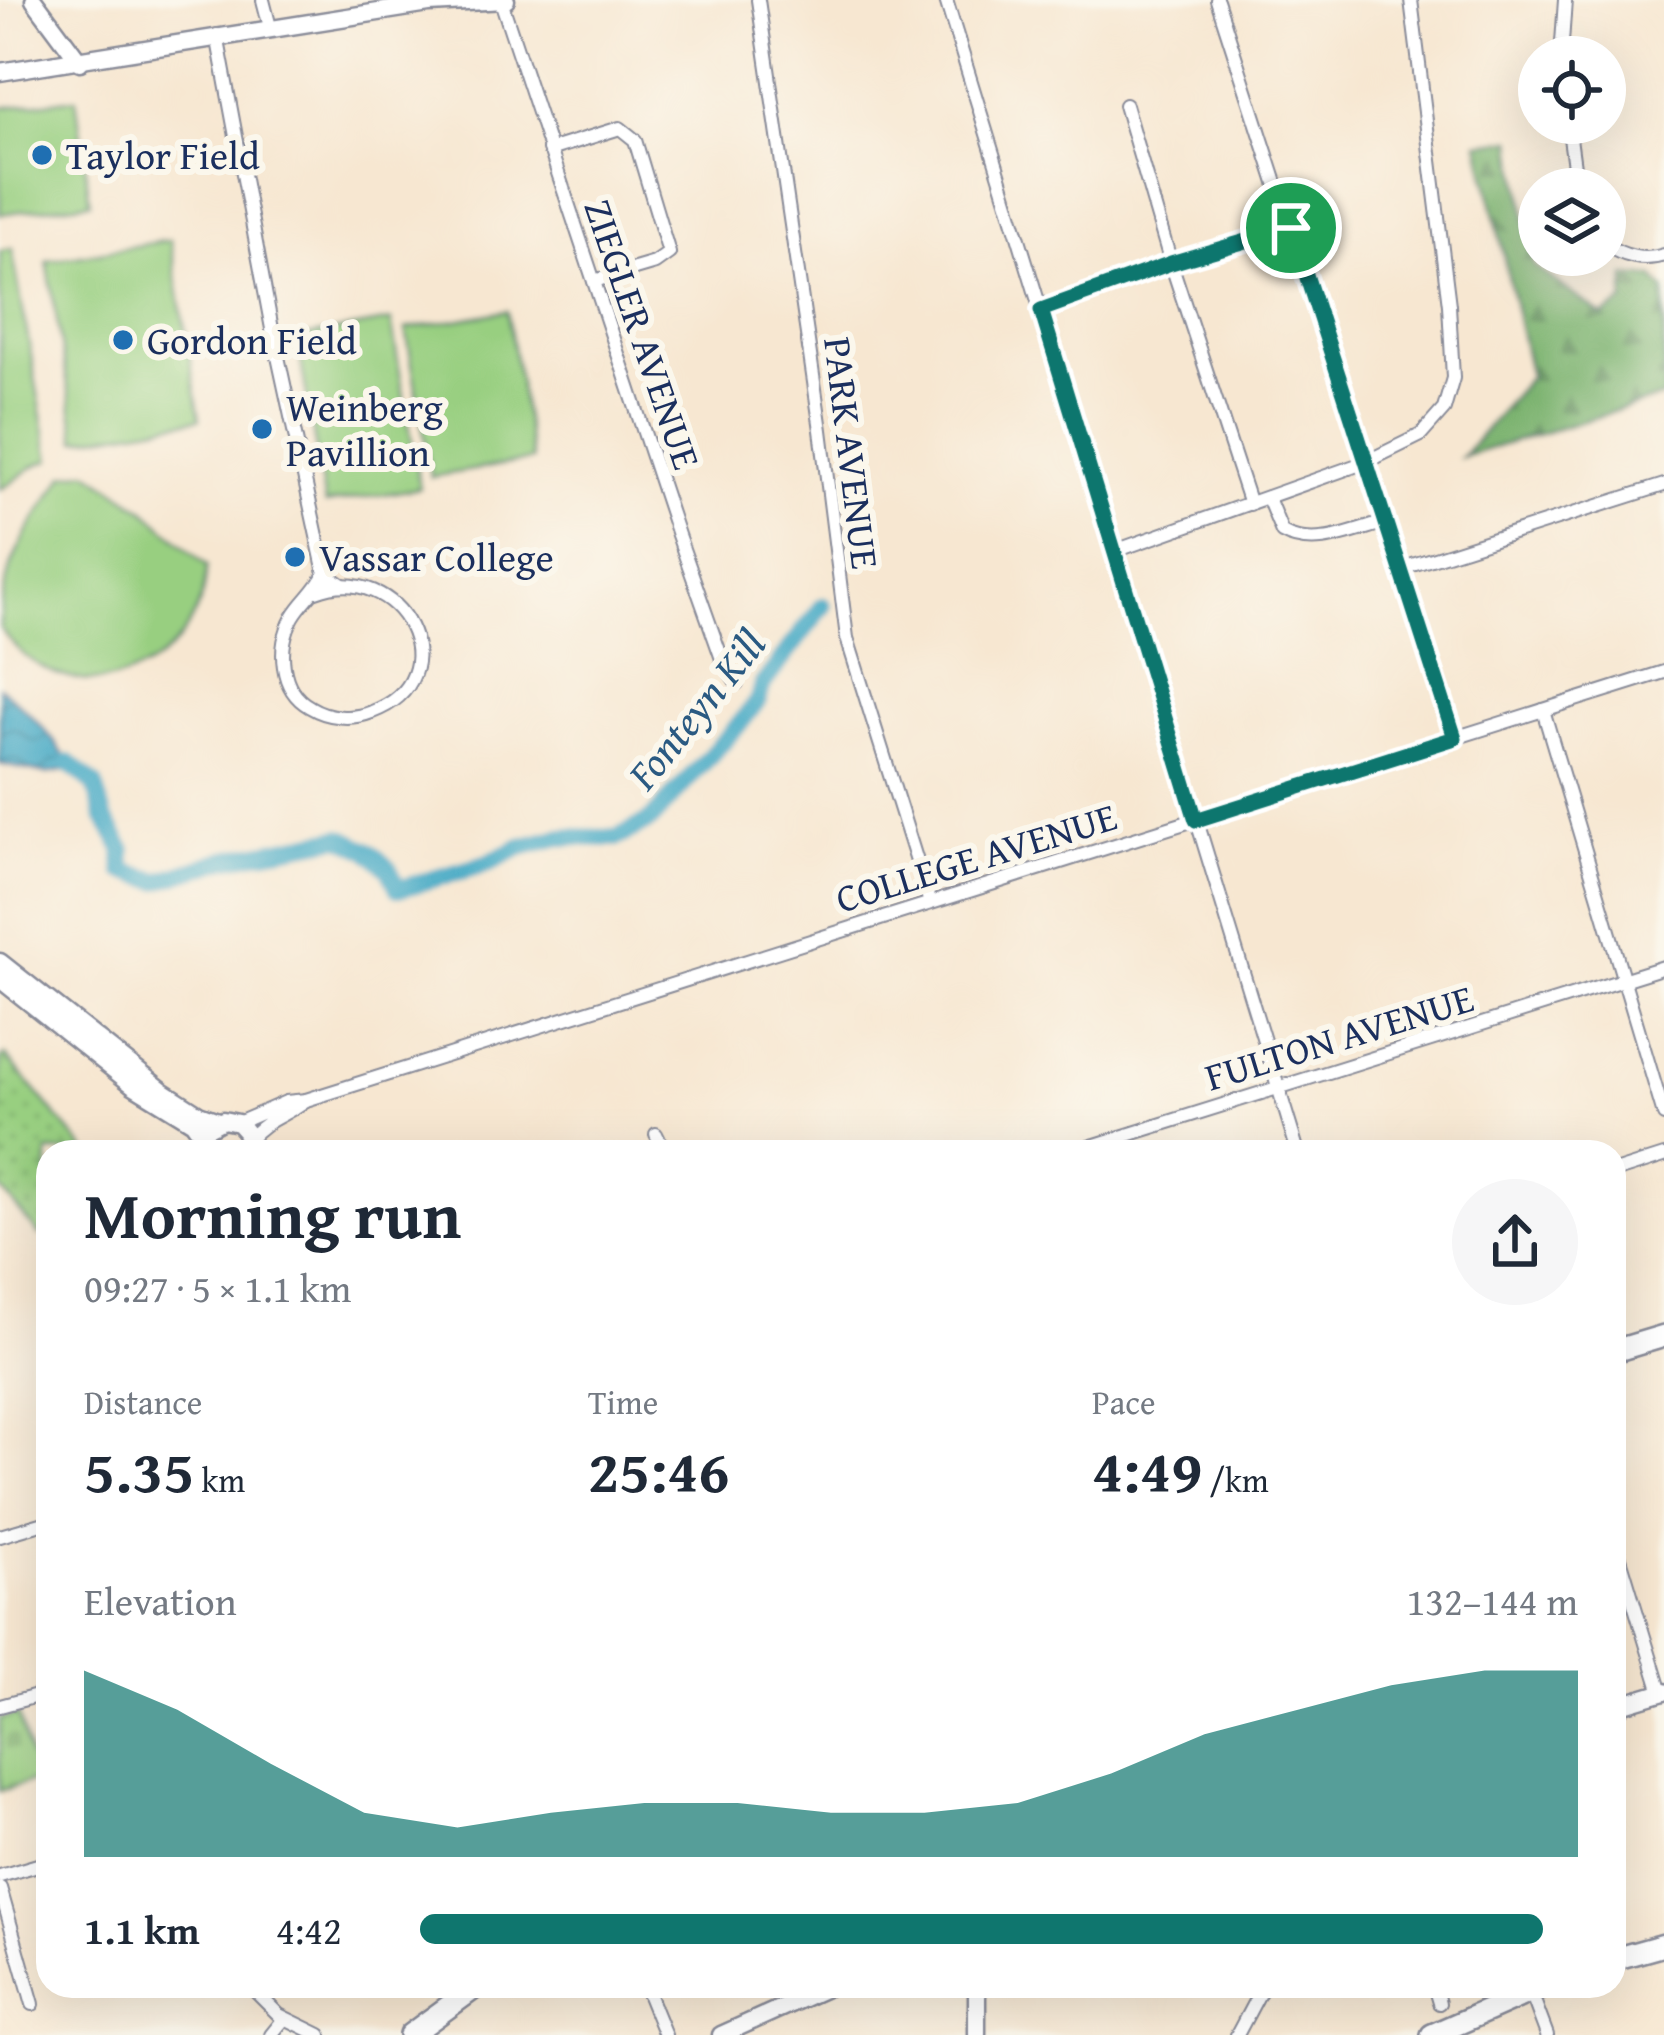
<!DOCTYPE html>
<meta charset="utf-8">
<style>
body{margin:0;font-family:"Gentium Book Plus",serif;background:#f6f6f7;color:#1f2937;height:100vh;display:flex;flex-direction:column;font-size:45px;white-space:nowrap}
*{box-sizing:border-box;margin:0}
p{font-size:39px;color:#747a83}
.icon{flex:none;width:66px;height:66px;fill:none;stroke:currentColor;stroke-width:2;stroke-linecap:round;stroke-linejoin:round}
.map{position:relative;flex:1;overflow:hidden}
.drawer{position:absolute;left:36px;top:1140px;width:1590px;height:858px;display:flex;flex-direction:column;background:#fff;border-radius:36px;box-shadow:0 12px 48px #0002}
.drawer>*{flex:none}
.fabs{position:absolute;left:1518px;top:36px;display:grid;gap:24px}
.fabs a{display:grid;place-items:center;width:108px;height:108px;border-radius:50%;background:#fff;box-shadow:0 12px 48px #0002;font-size:60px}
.pin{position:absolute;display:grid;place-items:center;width:102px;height:102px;color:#fff;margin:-51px;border:6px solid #fff;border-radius:50%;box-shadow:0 3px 12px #0007}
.round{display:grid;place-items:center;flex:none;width:126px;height:126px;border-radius:63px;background:#f6f6f7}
.head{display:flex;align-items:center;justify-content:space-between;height:204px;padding:0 48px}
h1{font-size:66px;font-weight:600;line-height:90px}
.figures{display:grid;grid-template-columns:repeat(3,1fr);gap:18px;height:204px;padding:12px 48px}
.figures div{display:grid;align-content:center}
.figures b{font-size:60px;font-weight:600}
.figures small{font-size:33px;font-weight:400}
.figures p{font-size:33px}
.chart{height:336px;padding:24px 48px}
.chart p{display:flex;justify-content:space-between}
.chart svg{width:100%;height:216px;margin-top:12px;fill:#0f766e;opacity:.7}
ul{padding:0 48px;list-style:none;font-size:39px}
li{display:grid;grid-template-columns:192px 144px 1fr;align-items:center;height:90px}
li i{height:30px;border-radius:15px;background:#0f766e}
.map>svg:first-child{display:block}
</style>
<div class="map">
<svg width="1664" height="2035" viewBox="0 0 1664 2035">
<defs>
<pattern id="grass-dots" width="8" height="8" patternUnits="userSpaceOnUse" patternTransform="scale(3)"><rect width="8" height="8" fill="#98cf80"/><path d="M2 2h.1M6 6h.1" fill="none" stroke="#82b271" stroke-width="1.8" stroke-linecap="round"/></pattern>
<pattern id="forest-firs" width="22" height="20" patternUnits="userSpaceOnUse" patternTransform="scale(3)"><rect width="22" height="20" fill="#7ab26e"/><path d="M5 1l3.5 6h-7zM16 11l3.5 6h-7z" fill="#63915e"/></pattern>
<pattern id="cemetery-stones" width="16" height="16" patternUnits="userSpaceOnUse" patternTransform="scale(3)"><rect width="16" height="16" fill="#98cf80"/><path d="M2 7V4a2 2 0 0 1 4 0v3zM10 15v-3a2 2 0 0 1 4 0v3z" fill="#82b271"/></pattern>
<pattern id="water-waves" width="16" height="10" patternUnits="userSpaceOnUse" patternTransform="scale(3)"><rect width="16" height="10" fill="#45a9c5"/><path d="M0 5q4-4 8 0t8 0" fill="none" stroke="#398aa3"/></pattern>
</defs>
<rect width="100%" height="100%" fill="#fbf7ec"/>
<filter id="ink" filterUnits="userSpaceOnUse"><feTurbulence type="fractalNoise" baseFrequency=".00833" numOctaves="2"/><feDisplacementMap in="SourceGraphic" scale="24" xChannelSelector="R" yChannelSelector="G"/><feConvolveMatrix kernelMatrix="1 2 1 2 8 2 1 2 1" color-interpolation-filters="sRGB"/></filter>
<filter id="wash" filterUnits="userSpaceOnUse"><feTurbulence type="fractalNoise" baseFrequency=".004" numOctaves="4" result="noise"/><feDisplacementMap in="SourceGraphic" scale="48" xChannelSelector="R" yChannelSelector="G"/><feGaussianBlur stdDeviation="2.7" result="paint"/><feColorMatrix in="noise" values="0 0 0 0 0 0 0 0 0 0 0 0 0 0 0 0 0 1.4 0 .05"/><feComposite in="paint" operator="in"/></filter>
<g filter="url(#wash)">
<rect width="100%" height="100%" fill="#f7e7d1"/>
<polygon fill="url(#grass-dots)" stroke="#5a7f6f" stroke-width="3" points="5,1055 87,1152 48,1152 48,1230 40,1236 0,1188 0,1059"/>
<polygon fill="url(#forest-firs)" stroke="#4a7066" stroke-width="3" points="1513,139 1534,266 1603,316 1624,302 1626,276 1653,277 1664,289 1664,397 1462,457 1530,376 1479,143"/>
<polygon fill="url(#cemetery-stones)" stroke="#5a7f6f" stroke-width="3" points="18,1714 37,1780 0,1791 0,1719"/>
<g fill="#98cf80" stroke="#5a7f6f" stroke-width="3">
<polygon points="76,98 90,202 0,214 0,108"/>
<polygon points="170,240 200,419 77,440 47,261"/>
<path d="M12,249L50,460C31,463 19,481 0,489V251Z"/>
<polygon points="507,311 532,460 431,477 406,329"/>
<polygon points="391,321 420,488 325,504 297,338"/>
<path d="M88,471L145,510L207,566C200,678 67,725 0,628C0,566 31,525 65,475Z"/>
</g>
<path fill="url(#water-waves)" stroke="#306c92" stroke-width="3" d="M0,687C27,710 50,732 69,763L63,771L46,774L0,764Z"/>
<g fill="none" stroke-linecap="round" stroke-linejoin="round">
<polyline stroke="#45a9c5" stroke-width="18" points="69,763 95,785 104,817 123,849 123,871 159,881 226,859 341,837 368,850 389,869 398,889 486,864 521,847 560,837 617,838 650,821 742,721 758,700 763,684 823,606"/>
</g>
</g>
<g filter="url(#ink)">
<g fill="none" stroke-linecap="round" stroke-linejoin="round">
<defs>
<g id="street">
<polyline points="263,0 270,27"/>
<polyline points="758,0 821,430 847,638 930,903"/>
<polyline points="946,0 1298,1152"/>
<polyline points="1217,0 1455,738"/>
<polyline points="501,1 678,535 722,659 737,683"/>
<polyline points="217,35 272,329 325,573 341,584"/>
<polyline points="1561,57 1565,0"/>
<polyline points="1125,105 1171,263 1250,504"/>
<polyline points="1568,123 1577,189"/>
<polyline points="549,150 620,128 635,140 669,253 655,263 594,281"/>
<path d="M1605,244C1622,256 1644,262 1664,255"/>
<polyline points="1041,310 1171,263 1291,228"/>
<path d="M1268,498L1282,532C1314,550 1353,531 1386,522"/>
<polyline points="1115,551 1366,462 1421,435 1444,409 1453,378 1449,305 1411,0"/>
<polyline points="1403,568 1664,485"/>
<path d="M316,591C401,558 464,678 372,712C352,720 328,718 310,707C279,690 277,646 293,617C302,601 317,591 325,573"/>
<polyline points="1543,710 1664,1115"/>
<polyline points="306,1100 1664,672"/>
<path d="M238,1123L286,1102L306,1100C285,1116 265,1119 249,1140"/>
<polyline points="656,1134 665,1152"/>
<polyline points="1073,1152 1664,967"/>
<polyline points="1614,1172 1664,1156"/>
<polyline points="0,1536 48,1522"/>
<polyline points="1614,1538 1661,1693"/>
<polyline points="0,1706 48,1693"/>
<polyline points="0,1876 48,1862"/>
<polyline points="0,1888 33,2004"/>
<polyline points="250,1986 279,2015 320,2035"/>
<polyline points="645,1986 665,2035"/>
<polyline points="1434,1986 1439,2003"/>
<polyline points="1529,1987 1547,2035"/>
<polyline points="271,2035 284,2019"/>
<polyline points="1237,2035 1263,1986"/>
</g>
<g id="secondary">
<polyline points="34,0 80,62"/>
<polyline points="0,72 429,4 506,0"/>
<polyline points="0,962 163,1091 199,1114 218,1121"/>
<polyline points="0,979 133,1085 193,1122 205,1139 208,1152"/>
<polyline points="210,1127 223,1120 238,1123 247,1133 246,1152"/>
<polyline points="1614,1707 1664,1692"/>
<polyline points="977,1986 977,2035"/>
<polyline points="721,2035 830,1986"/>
</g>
<g id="highway">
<polyline points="1614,1351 1664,1336"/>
<polyline points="1614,1959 1664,1945"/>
<polyline points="410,2035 477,1986"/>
<polyline points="1432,2035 1543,1986"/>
</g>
</defs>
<use href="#street" stroke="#898b98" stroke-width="16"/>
<use href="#secondary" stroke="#898b98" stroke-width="21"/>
<use href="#highway" stroke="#898b98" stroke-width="26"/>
<use href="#street" stroke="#fff" stroke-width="12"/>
<use href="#secondary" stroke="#fff" stroke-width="16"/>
<use href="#highway" stroke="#fff" stroke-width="21"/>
</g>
</g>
<g fill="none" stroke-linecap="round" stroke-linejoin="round" filter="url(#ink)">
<defs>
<polygon id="route" points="1291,228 1455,738 1196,820 1041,310 1171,263"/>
</defs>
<use href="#route" stroke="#fff" stroke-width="24"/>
<use href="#route" stroke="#0f766e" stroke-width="15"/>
</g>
<g fill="#1f6fb2" stroke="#fbf7ec" stroke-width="4.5">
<circle cx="42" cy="155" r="12"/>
<circle cx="123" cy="340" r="12"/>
<circle cx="262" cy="429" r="12"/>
<circle cx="295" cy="557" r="12"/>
</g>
<g text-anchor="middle" stroke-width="12" stroke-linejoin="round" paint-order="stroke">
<g font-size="39" fill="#1b2f5e" stroke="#fbf7ec" text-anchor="start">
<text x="66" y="169">Taylor Field</text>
<text x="147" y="354">Gordon Field</text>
<text x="286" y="421">Weinberg<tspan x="286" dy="45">Pavillion</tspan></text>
<text x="319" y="571">Vassar College</text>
</g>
<g font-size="39" fill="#1b2f5e" stroke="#fbf7ec">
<text transform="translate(643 334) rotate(71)" y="14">ZIEGLER AVENUE</text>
<text transform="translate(852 453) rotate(83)" y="14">PARK AVENUE</text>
<text transform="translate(976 857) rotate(-17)" y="14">COLLEGE AVENUE</text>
<text transform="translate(1339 1037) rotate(-17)" y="14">FULTON AVENUE</text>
</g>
<g font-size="42" font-style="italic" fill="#2a5a82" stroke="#fbf7ec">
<text transform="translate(696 709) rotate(-51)" y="15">Fonteyn Kill</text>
</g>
</g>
</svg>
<div class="fabs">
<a><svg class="icon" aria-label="locate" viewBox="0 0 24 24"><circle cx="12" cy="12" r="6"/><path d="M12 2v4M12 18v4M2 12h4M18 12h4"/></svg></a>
<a><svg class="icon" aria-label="layers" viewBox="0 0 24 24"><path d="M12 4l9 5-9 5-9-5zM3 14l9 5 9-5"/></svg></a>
</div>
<div class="pin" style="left:1291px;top:228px;background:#1e9e55"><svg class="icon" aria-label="arrive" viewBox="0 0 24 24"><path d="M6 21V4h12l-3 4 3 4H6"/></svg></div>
<section class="drawer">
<div class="head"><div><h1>Morning run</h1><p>09:27 · 5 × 1.1 km</p></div><a class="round"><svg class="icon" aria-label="share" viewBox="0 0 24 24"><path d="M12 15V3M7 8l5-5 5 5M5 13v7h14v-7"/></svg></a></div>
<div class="figures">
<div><p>Distance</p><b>5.35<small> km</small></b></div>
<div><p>Time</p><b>25:46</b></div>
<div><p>Pace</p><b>4:49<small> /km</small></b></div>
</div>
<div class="chart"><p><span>Elevation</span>132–144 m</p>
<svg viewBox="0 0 160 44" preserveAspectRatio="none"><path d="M0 44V6L10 14L20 25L30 35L40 38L50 35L60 33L70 33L80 35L90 35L100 33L110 27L120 19L130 14L140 9L150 6L160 6V44z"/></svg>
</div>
<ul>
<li><b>1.1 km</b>4:42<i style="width:97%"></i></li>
</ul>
</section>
</div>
